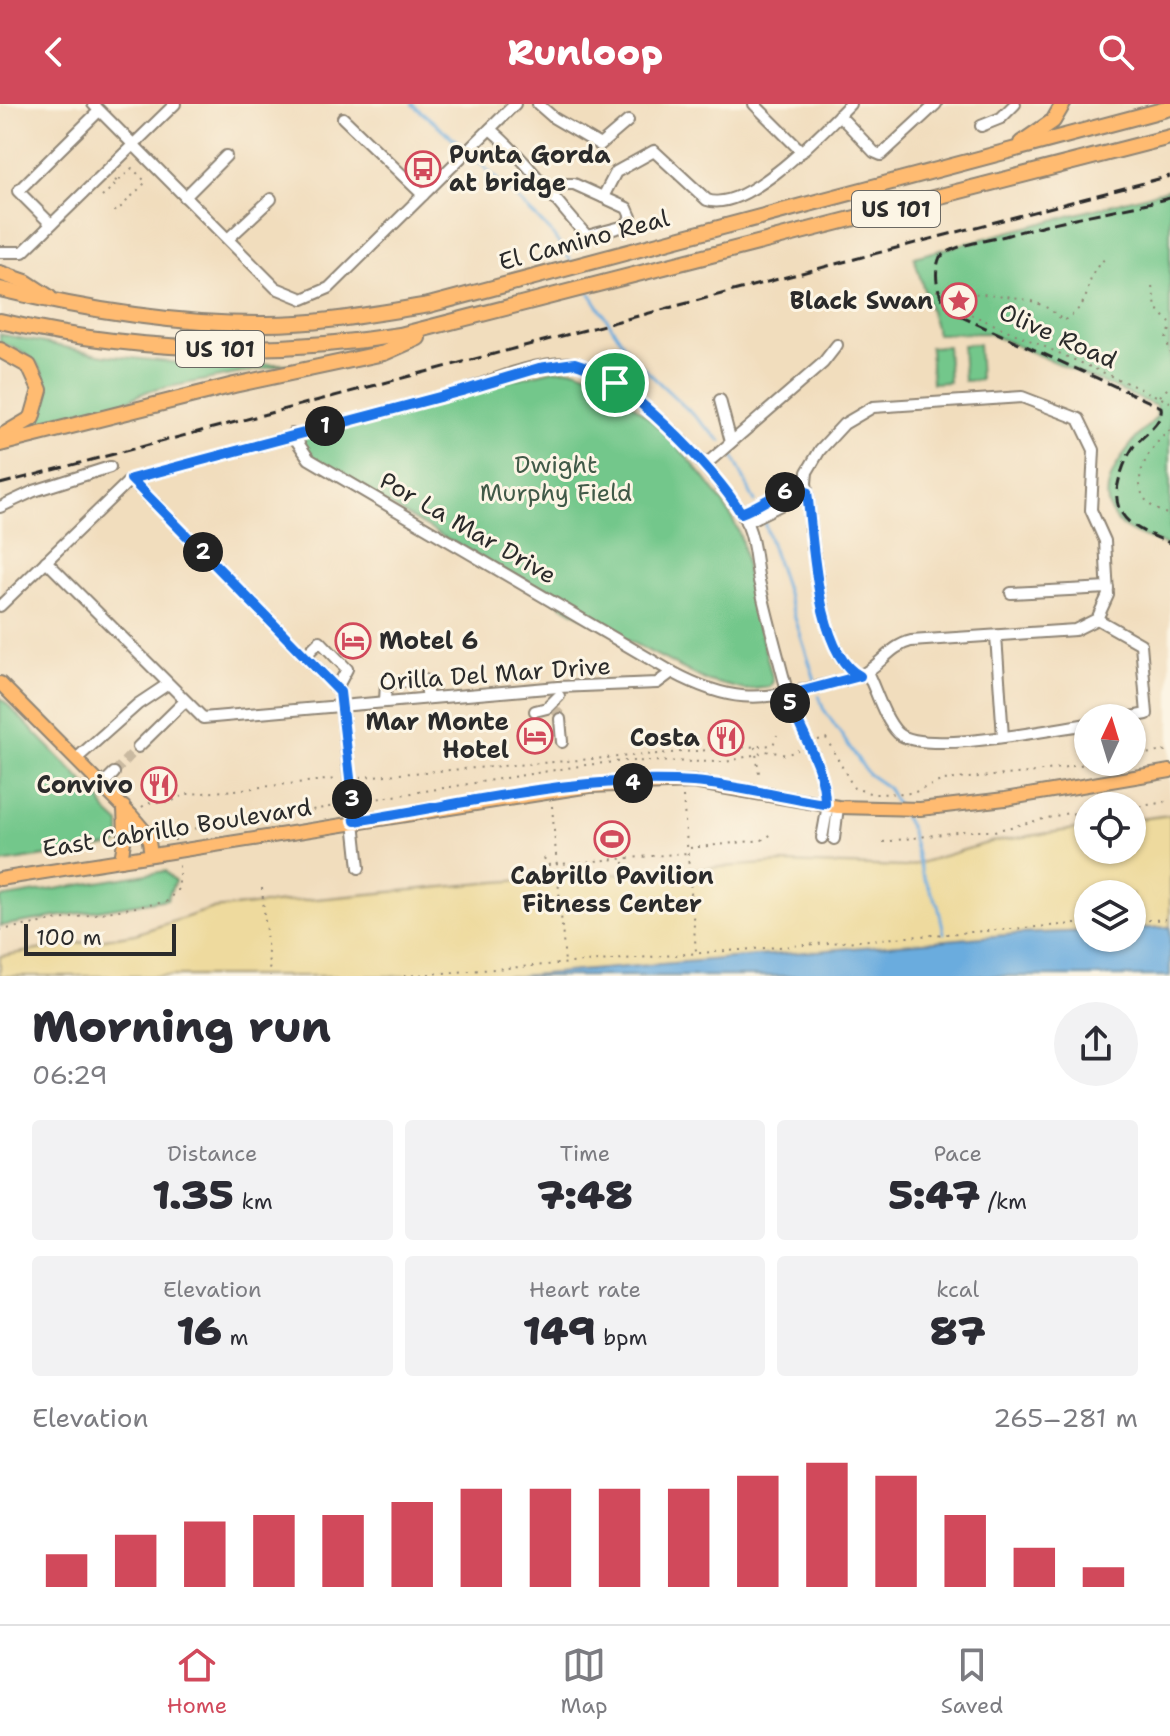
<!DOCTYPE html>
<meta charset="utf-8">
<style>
body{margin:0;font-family:"Shantell Sans",sans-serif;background:#f2f2f3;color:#2b2b33;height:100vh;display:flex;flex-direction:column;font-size:30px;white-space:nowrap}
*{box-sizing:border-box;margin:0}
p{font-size:26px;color:#7c7c81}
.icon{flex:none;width:44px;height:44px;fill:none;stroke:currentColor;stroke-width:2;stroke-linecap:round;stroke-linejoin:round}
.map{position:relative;height:872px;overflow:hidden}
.drawer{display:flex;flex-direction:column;background:#fff;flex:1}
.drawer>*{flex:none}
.needle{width:52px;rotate:4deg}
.buttons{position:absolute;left:1074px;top:600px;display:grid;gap:16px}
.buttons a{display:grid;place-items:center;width:72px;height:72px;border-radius:50%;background:#fff;box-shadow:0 2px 6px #0004;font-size:40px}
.scale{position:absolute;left:24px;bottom:20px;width:152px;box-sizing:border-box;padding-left:8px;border:4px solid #2b2b2b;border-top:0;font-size:22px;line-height:28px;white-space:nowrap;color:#2b2b2b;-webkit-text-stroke:6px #fcf5e5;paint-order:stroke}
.pin{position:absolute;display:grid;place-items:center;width:68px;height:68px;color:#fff;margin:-34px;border:4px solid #fff;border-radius:50%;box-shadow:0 2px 8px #0007}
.km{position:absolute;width:40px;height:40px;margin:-20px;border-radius:50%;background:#222;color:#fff;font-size:22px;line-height:40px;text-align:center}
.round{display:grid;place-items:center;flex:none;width:84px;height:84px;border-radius:42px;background:#f2f2f3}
.headline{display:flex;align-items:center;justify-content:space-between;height:136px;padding:0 32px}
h1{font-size:44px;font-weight:800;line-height:60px}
.metrics{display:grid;grid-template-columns:repeat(3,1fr);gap:12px;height:136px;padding:8px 32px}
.metrics div{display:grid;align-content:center;border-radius:8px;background:#f2f2f3;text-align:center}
.metrics b{font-size:40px;font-weight:800}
.metrics small{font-size:22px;font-weight:400}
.metrics p{font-size:22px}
.chart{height:224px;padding:16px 32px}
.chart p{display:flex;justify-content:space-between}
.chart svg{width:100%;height:144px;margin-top:8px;stroke:#d1495b;stroke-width:6}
header{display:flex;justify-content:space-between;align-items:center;height:104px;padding:0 32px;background:#d1495b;color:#fff;font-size:36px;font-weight:800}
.tab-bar{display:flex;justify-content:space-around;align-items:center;height:112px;border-top:2px solid #e1e1e2;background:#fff;font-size:22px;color:#7c7c81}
.tab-bar a{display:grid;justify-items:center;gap:4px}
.tab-bar .current{color:#d1495b}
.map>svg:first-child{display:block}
</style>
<header><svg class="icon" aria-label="back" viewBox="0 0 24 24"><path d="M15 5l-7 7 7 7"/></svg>Runloop<svg class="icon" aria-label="search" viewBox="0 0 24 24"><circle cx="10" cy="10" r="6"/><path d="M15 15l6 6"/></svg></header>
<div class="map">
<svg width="1170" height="872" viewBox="0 0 1170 872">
<rect width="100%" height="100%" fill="#fcf5e5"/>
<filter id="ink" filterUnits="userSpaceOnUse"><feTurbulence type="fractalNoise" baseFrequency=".0125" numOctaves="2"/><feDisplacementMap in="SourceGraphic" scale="16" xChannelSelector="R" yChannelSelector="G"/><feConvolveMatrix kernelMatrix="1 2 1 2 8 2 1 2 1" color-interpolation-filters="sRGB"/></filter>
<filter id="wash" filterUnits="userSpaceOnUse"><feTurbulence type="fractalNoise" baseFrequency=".006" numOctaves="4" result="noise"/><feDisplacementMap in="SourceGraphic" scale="32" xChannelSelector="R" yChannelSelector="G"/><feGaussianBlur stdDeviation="1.8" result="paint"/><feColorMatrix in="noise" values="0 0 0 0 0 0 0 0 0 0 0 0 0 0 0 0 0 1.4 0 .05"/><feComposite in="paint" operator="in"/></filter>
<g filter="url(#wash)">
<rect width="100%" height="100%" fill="#f1ddbd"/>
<g fill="#73c78b" stroke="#4f795b" stroke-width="2">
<path d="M1170,85V443C1154,436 1132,431 1119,419C1085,386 1134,334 1157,313L1156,302L987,229L937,230L914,153Z"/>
<path d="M0,230L104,251L189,260H288L148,287L126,297L33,324C58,282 47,253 0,239Z"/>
<polygon points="978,240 980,276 964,277 962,241"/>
<polygon points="947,242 949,278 932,279 930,243"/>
<path d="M574,265C624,277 721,381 739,429C746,446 745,465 749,483C756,514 765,546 773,577L770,583L745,586L705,576L586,515L309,355L292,330L553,266Z"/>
<polygon points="0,593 100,695 106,707 120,720 120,738 116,741 0,759"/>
<polygon points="165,767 175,777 167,795 0,822 0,794"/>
</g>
<polygon fill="#eeda9e" stroke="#8c8264" stroke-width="2" points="1170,711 1170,823 1132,825 1132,790 1088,790 1088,827 520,872 0,872 0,852 135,830 211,805 496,778 781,759 906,763 991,738 1088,723 1088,746 1132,746 1132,716"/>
<polygon fill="#6aacde" stroke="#4a6c84" stroke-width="2" points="1170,823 1170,872 519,872 1018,830 1088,827 1088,834 1132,834 1132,825"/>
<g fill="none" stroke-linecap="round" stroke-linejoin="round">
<g stroke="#6aacde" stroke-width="3">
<polyline points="412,0 460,40"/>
<polyline points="473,52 550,127 571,157"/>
<polyline points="589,188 632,253 721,337"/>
<polyline points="733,352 755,398"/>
<polyline points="763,415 815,576"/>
<polyline points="819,592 823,604 868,670 887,683 897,701"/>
<polyline points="901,708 910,724 922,770 938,801 944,829"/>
</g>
</g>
</g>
<g filter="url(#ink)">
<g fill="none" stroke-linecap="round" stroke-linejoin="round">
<g stroke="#c9b9a0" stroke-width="10" stroke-dasharray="10 5" stroke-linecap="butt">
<polyline points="553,611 560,604"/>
<polyline points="114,669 138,643"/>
</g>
<defs>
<g id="minor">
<polyline points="93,0 276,184 303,195 329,184 515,0"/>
<polyline points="538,0 554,14 600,41 628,17"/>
<polyline points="754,0 802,48"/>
<polyline points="839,11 874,48 881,51 936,0"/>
<polyline points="343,14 423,91"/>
<polyline points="981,22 1001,14 1015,0"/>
<path d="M490,25C527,56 554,96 587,132L625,122L631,113L627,104L574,80H564L548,89"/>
<polyline points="185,93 226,52"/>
<path d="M603,93L616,68L654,47L707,96C746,110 824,26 850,0"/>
<polyline points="50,119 18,87 99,7"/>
<polyline points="228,135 271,95"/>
<polyline points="0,148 23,148 175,0"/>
<polyline points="720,296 731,338"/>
<path d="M292,330L309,355L672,568C728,598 758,598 819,582C834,578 847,577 861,571C880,562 890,542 911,537L1075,526L1097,515L1108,491L1105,437L1091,406L1094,346L1079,315L1022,293L873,303L844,320L820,346L807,368L806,379C813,423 815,551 860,572"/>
<polyline points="705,361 823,259 837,241"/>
<polyline points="131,375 340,588 359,764"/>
<polyline points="0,403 34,387 110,363"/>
<path d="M741,409C763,401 783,381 807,388"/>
<polyline points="746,418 807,388"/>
<polyline points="46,457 203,614 558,583 657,579 672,568"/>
<polyline points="1011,489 1108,484"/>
<path d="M0,502L131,375L462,287C495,275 537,257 573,259C616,262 732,382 748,422C756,441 755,462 760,481C768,517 778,552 787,587C797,628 825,657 825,700"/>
<polyline points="1097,515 1141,540 1147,610 1125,614"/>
<polyline points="996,532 1003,633"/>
<polyline points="305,552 320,537 347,565 337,584"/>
<path d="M867,568C876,586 884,615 898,629C923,652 1052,625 1088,620"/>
<polyline points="385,597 386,579 425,576 428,594"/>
<polyline points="535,607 547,604 559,592"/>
<polyline points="560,615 562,638"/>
<polyline points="138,643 185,597"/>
<polyline points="76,655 138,600 168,580"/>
<polyline points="102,681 114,669"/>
<polyline points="822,734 828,701"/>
<polyline points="834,735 838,703"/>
</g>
<g id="major">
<polyline points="0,579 131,711 148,731 151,751"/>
<polyline points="121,756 125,732 124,703"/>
<polyline points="0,775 590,682 693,678 838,703 920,705 1005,695 1170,667"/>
</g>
<g id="highway">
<polyline points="1021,39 1053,17 1063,0"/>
<polyline points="0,169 26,178 49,193"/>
<path d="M0,185C86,206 171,220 259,220C316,221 373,210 429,201L1170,4"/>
<path d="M0,217C132,248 266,252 400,231L1170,33"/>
<polyline points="0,246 29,262 40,286 32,314 0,333"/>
<polyline points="0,340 234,281 384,249 418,234"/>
</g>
</defs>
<use href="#minor" stroke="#8e8474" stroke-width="14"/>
<use href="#major" stroke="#8e8474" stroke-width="16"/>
<use href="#highway" stroke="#8e8474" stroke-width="18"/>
<g stroke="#8e8474" stroke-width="2" stroke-dasharray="2 6" stroke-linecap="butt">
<polyline points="115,76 119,79"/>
<polyline points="102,93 132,64 146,78 116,108 112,104"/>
<polyline points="1152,183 1156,203 1170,219"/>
<polyline points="945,184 952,202 1170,298"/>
<path d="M936,187C947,184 956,187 967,189C1001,192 1039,190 1063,217C1100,195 1078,176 1107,153"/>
<polyline points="918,192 928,189"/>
<polyline points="1170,226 1166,233 1170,249"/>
<polyline points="1160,292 1170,282"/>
<path d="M1170,326C1141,350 1120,396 1170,411"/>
<polyline points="818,636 826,634 854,684 873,690 913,689 943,676 1029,669 1098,658"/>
<polyline points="755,643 759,669"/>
<polyline points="1132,652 1170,646"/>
<polyline points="360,673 773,641 777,631"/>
<polyline points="683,693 696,847"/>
<polyline points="363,697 586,661 624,657 726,658 769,647 786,651 798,646"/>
<polyline points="552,702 565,859"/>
<path d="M142,703C152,695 159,700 171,697C177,696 182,691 188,690C237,687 288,679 338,675"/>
<polyline points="1132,704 1170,697"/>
<polyline points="175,737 174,725 206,724 341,701"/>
<polyline points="883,738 964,727 994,727 1068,709 1088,711"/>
<polyline points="690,744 762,736 774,729"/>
<polyline points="623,750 625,769"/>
<polyline points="544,754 548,761 687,749"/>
<polyline points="262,784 270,872"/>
<polyline points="1132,817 1170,815"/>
<polyline points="0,826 166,798 179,784 179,760"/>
<polyline points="404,872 1088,819"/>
</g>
<use href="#minor" stroke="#fff" stroke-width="10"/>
<use href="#major" stroke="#ffbb71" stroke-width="12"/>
<use href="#highway" stroke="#ffbb71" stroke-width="14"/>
<g stroke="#2b2b2b" stroke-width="3" stroke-dasharray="12 6" stroke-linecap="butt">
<path d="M1170,94C1114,107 1060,115 1005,132C983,138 959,139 940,153C932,171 938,198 955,210L1161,303C1164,319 1143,331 1134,342C1127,352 1122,365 1119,376C1108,416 1139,426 1170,439"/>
<polyline points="0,380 1170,72"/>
</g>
</g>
</g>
<g fill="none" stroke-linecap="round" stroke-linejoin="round" filter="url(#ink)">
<defs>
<path id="route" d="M575,259C624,272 715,365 741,409C763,401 783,381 807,388C813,431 816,551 860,572L788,591C799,630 825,659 825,700C781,694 737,681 693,678C581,670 465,700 355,717L340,588L131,375L462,287L539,264Z"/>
</defs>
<use href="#route" stroke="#fff" stroke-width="16"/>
<use href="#route" stroke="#1a73e8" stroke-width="10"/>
</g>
<defs>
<symbol id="bus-ring" viewBox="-11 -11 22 22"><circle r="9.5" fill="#fcf5e5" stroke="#d1495b" stroke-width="1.5"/><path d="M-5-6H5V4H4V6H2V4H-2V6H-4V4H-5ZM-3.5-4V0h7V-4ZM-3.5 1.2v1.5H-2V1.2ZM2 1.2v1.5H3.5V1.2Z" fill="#d1495b"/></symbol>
<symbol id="sight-ring" viewBox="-11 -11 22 22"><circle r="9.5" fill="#fcf5e5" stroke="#d1495b" stroke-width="1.5"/><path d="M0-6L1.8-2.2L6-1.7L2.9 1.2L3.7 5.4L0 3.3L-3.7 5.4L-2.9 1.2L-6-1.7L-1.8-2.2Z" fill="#d1495b"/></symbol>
<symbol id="hotel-ring" viewBox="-11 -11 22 22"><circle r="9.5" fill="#fcf5e5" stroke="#d1495b" stroke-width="1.5"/><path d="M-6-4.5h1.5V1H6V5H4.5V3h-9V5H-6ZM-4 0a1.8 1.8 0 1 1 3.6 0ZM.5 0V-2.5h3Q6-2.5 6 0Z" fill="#d1495b"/></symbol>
<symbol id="restaurant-ring" viewBox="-11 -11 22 22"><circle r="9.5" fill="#fcf5e5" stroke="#d1495b" stroke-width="1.5"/><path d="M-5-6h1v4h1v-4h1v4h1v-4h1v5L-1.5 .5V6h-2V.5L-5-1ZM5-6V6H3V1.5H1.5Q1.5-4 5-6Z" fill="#d1495b"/></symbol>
<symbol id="stadium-ring" viewBox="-11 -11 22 22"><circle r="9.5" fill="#fcf5e5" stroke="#d1495b" stroke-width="1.5"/><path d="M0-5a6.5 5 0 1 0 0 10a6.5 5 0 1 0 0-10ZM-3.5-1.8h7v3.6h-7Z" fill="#d1495b"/></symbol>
</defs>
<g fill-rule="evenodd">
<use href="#bus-ring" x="403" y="45" width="40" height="40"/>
<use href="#sight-ring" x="939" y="177" width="40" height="40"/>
<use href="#hotel-ring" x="333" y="517" width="40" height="40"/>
<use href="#hotel-ring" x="515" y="612" width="40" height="40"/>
<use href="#restaurant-ring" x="706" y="614" width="40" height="40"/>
<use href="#restaurant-ring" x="139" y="661" width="40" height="40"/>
<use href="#stadium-ring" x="592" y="715" width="40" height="40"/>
</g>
<g text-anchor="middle" stroke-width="6" stroke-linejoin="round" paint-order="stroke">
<g fill="#fcf5e5" stroke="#6a6863" stroke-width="2">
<rect x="852" y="87" width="88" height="36" rx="6"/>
<rect x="176" y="227" width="88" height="36" rx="6"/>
</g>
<g font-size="22" font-weight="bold" fill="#2b2b2b">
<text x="896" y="113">US 101</text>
<text x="220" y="253">US 101</text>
</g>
<g font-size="24" font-weight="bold" fill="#2b2b2b" stroke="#fcf5e5" text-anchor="end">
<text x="449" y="59" text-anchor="start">Punta Gorda<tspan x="449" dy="28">at bridge</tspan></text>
<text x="933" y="205">Black Swan</text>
<text x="379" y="545" text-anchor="start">Motel 6</text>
<text x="509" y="626">Mar Monte<tspan x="509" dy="28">Hotel</tspan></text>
<text x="700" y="642">Costa</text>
<text x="133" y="689">Convivo</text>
<text x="612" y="780" text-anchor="middle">Cabrillo Pavilion<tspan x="612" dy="28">Fitness Center</tspan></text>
</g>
<g font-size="24" fill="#2b2b2b" stroke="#fcf5e5">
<text transform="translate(584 136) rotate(-15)" y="8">El Camino Real</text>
<text transform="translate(1058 232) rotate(24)" y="8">Olive Road</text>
<text transform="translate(468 424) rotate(30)" y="8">Por La Mar Drive</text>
<text transform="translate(495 570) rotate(-4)" y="8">Orilla Del Mar Drive</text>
<text transform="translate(177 724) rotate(-9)" y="8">East Cabrillo Boulevard</text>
</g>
<g font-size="24" fill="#415a48" stroke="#fcf5e5">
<text x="556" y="369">Dwight<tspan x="556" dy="28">Murphy Field</tspan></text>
</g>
</g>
</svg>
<div class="buttons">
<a><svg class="needle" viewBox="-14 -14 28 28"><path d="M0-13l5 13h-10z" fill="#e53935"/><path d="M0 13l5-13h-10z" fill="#7c7c81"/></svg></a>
<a><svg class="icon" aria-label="locate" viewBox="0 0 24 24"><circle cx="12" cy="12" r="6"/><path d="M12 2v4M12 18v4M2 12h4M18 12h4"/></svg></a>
<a><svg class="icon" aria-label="layers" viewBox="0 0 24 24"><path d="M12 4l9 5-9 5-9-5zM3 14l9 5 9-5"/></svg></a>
</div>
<div class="scale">100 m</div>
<div class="pin" style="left:615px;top:279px;background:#1e9e55"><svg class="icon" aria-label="arrive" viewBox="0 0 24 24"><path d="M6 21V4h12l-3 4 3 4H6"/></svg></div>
<b class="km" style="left:325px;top:322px">1</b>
<b class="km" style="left:203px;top:448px">2</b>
<b class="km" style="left:352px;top:695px">3</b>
<b class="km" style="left:633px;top:679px">4</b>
<b class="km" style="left:790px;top:599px">5</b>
<b class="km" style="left:785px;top:388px">6</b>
</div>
<section class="drawer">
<div class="headline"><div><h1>Morning run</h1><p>06:29</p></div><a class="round"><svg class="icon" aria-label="share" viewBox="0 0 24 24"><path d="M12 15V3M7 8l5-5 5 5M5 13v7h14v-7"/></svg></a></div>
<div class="metrics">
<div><p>Distance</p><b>1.35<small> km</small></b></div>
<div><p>Time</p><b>7:48</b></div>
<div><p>Pace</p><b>5:47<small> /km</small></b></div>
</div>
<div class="metrics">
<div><p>Elevation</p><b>16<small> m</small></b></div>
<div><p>Heart rate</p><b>149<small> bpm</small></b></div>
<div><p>kcal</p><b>87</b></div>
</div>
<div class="chart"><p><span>Elevation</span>265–281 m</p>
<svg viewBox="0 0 160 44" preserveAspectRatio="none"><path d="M5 44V34M15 44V28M25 44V24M35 44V22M45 44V22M55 44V18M65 44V14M75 44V14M85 44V14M95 44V14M105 44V10M115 44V6M125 44V10M135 44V22M145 44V32M155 44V38"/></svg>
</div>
</section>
<nav class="tab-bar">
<a class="current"><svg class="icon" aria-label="home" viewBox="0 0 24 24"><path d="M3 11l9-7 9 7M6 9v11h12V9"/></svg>Home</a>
<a><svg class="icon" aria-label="map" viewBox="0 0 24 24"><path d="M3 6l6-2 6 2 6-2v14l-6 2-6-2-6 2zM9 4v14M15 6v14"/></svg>Map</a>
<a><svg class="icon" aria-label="saved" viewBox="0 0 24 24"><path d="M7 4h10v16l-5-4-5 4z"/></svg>Saved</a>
</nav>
